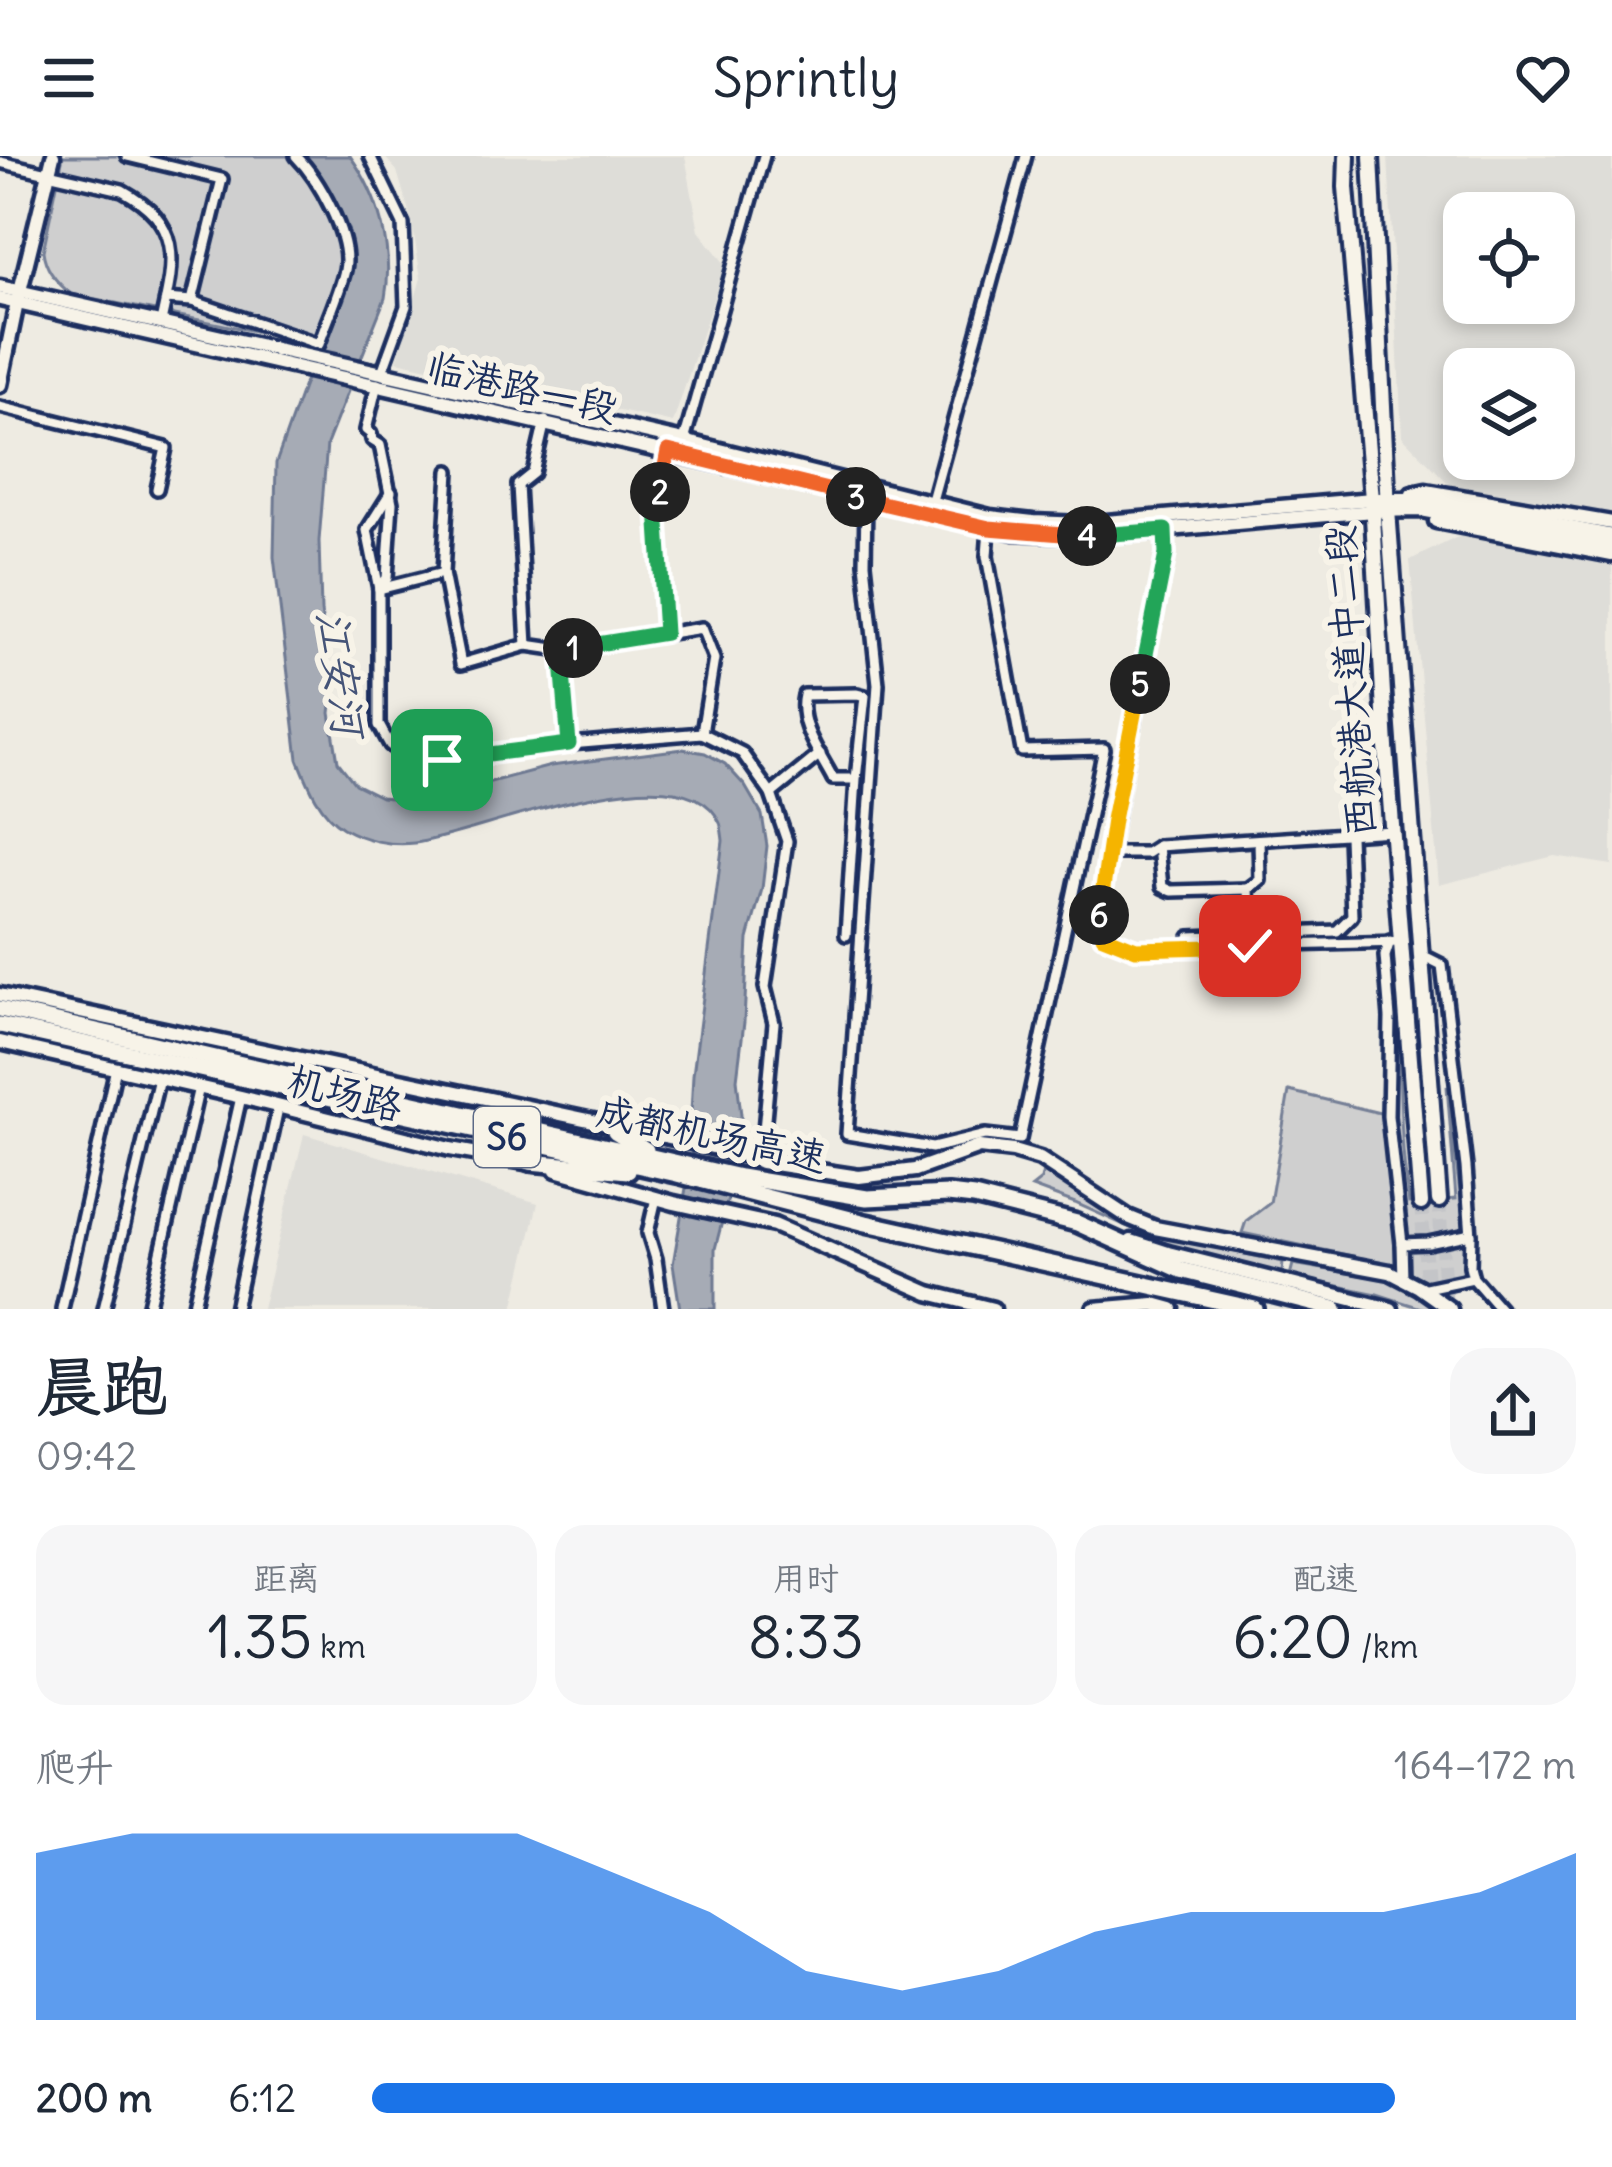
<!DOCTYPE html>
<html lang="zh">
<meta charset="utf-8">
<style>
body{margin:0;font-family:Delius,"LXGW WenKai TC",sans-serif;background:#f6f6f7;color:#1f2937;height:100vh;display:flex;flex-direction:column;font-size:45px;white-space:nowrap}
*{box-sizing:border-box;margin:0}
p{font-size:39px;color:#747a83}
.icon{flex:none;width:66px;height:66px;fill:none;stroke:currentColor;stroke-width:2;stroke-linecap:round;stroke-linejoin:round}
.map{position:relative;height:1153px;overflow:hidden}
.details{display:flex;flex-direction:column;background:#fff;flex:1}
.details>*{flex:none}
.buttons{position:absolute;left:1443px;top:36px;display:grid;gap:24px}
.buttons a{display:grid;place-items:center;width:132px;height:132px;border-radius:24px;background:#fff;box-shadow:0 6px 18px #0003;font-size:60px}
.pin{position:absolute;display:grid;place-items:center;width:102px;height:102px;color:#fff;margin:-51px;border-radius:24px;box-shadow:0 6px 18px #0006}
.km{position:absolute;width:60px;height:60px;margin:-30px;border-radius:50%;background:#222;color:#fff;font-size:33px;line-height:60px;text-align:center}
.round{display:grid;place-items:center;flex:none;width:126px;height:126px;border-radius:36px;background:#f6f6f7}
.headline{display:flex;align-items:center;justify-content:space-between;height:204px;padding:0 36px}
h1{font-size:66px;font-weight:600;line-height:90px}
.metrics{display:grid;grid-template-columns:repeat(3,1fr);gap:18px;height:204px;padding:12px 36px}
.metrics div{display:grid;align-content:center;border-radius:30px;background:#f6f6f7;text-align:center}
.metrics b{font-size:60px;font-weight:600}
.metrics small{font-size:33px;font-weight:400}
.metrics p{font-size:33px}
.chart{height:336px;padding:24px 36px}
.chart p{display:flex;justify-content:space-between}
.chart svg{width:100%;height:216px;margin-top:12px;fill:#1a73e8;opacity:.7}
ul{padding:0 36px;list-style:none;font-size:39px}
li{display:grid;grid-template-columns:192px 144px 1fr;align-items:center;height:90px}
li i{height:30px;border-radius:15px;background:#1a73e8}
header{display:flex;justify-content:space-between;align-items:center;height:156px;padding:0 36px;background:#fff;font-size:54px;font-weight:600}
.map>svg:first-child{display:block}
</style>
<header><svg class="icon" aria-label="menu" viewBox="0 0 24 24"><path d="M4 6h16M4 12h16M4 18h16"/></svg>Sprintly<svg class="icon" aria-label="heart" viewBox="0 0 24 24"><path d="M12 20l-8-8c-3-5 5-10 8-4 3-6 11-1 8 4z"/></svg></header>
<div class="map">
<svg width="1612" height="1153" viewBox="0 0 1612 1153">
<rect width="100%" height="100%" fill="#eeebe2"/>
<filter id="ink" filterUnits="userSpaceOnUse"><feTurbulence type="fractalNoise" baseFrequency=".00833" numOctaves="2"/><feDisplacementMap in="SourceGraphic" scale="24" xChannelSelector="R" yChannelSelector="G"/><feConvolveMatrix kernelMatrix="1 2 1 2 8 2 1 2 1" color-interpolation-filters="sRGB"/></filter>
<g filter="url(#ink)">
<g fill="#deddd8" fill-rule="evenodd">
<polygon points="384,0 685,0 699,75 725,108 673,267 397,205 421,122 412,66 397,15"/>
<path d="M1388,0H1612V373L1572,355L1454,333L1402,280ZM1464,57H1554V147H1464ZM1464,213H1554V303H1464Z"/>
<polygon points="1464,378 1565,399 1569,383 1612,392 1612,709 1554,700 1439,729 1410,404"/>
<polygon points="304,978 538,1047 513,1153 262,1153"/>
</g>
<g fill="#cfcfcf" stroke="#757f96" stroke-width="3">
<path d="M63,0H297L333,56L347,108L319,188L71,138C57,127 45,113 43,95Z"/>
<path d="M1391,795L1394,796C1402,879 1396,963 1409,1047L1456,1043L1447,930L1464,1069L1463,1077L1447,1082L1407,1084L1406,1080L1394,959L1395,874Z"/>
<polygon points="1289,935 1384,958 1398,1102 1395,1109 1242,1077 1246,1065 1270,1047"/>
<polygon points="1044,1010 1129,1065 1161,1080 1283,1106 1282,1118 1171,1090 1075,1047 1032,1031 1041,1024"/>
<path d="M1461,1083L1468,1092L1466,1119C1441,1126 1429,1133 1407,1116L1409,1093Z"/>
<polygon points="1293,1108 1396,1125 1444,1153 1424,1153 1377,1138 1290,1120"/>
</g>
<path fill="#a6abb5" stroke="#6e7992" stroke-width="3" d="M297,0H350C379,40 394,94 385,142L327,288L319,385L321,455L332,541L330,557L338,606L355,628L381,641L418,645L551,610L683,593L705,597L725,608L745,630L762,659L767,690L762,733L748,783L744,866L737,923L741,959L739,999L715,1093V1153H680L673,1108L693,991L690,975L693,919L723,685C723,684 721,668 720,667C686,586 476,680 414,687C390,690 364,684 343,672C319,657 308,628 298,603L274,401L276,307L347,108L333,56Z"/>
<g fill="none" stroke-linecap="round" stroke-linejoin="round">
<g stroke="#c4c5c8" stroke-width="14" stroke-dasharray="14 7" stroke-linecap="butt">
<polyline points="1439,1044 1446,1153"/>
<polyline points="1421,1047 1429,1153"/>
</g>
<defs>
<g id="street">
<polyline points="127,0 222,23 192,145"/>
<polyline points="370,0 403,68 406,150 382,216"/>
<path d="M0,6L122,34C185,69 174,106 161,166"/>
<path d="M166,143L192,145L319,188C327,164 339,139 345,114C352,81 318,22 296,0"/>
<polyline points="377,228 366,274 371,278 372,284 380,289 392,347 387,422 379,433"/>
<polyline points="0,251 166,292 157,333"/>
<polyline points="684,285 764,0"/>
<polyline points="449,315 443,417 461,508 527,489 561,494 702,472 714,503 702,577"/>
<polyline points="391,336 367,374 379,433 379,569 390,589 409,604 442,604 570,588 702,577 742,597 771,638 787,685 765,831 774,867 761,1006"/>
<polyline points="866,344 865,407 878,528 847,978 932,992 985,979 1020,983 1104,593 1022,595 987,400 989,372"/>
<polyline points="931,348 1026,0"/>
<polyline points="1164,367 1165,398 1098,755 1103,780 1136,793 1401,786"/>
<polyline points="379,433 443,417"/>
<polyline points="665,477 657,353 671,283"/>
<polyline points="527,489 518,329 533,317 545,265"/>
<polyline points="561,494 570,588"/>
<polyline points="771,638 820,598"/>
<polyline points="1158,690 1162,731 1171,735 1248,733"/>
<polyline points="1108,697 1147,697 1158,690 1392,675"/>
<path d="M846,779L856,623H833C820,598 797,568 804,539L857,538L865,540L856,623"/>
<polyline points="1250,781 1248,733 1260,724 1259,684"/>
<polyline points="1390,785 1385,800 1390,862 1388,960 1402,1088 1403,1123"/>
<polyline points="1190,791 1190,781 1337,775 1352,760 1349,680"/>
<polyline points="1420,798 1442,809 1466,1011 1471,1080 1470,1110 1473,1122 1500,1153"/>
<polyline points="656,1042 648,1077 656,1103 663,1153"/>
<polyline points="1402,1088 1428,1087 1471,1078"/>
<polyline points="1421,1133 1473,1122"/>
<polyline points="62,1153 116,912"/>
<polyline points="104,1153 159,922"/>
<polyline points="148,1153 199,931"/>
<polyline points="193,1153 241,941"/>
<polyline points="235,1153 278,952"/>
</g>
<g id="secondary">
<polyline points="0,131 684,285 990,361 1033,366 1083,368 1372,343 1423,343 1612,380"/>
<polyline points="0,143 1014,376 1091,380 1373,355 1421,354 1612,389"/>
<polyline points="0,229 17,147 53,0"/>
<polyline points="1412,338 1426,335 1612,367"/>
<polyline points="1436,365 1612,399"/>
<polyline points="0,839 678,983 746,999 761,1006 846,1019 859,1021 915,1014 979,991 1013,995 1040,1003 1128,1061 1155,1072 1390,1116 1419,1131 1450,1153"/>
<polyline points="0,886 241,941 450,993 536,1008"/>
<polyline points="556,1014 674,1047 774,1069 929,1137 993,1153"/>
<polyline points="1131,1085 1168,1097 1391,1153"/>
<polyline points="1094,1153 1154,1148 1172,1153"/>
</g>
<g id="primary">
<polyline points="1347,0 1346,31 1372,343 1386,591 1421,1047"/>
<polyline points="1371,0 1388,354 1439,1044"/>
</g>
<g id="highway">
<polyline points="0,853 740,1021 867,1042 948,1038 974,1041 1077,1067 1181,1114 1335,1153"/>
<polyline points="0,869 677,1018 866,1067 1255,1153"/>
<polyline points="615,975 646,994"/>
<polyline points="530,1006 628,1015"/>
</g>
</defs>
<use href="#street" stroke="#1b2f5e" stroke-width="18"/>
<use href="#secondary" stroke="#1b2f5e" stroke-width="21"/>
<use href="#primary" stroke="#1b2f5e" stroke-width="22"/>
<use href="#highway" stroke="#1b2f5e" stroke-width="24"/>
<use href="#street" stroke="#f7f3e8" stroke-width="9"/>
<use href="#secondary" stroke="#f7f3e8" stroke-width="12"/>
<use href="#primary" stroke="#f7f3e8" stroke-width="14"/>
<use href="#highway" stroke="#f7f3e8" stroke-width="15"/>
</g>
</g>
<g fill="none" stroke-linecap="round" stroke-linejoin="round" filter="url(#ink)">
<defs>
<polyline id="split-1" points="442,604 569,588 561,494 573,492"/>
<polyline id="split-2" points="573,492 665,477 657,352 660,336"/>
<polyline id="split-3" points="660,336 668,295 856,341"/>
<polyline id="split-4" points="856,341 989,372 1087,380"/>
<polyline id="split-5" points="1087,380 1165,374 1166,398 1140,528"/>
<polyline id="split-6" points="1099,759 1113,664 1140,528"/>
<polyline id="split-7" points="1099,759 1103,780 1136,793 1250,790"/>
</defs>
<use href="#split-1" stroke="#fff" stroke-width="24"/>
<use href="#split-2" stroke="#fff" stroke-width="24"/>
<use href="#split-3" stroke="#fff" stroke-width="24"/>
<use href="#split-4" stroke="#fff" stroke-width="24"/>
<use href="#split-5" stroke="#fff" stroke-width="24"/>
<use href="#split-6" stroke="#fff" stroke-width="24"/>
<use href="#split-7" stroke="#fff" stroke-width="24"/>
<use href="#split-1" stroke="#22a559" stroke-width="15"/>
<use href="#split-2" stroke="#22a559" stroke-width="15"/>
<use href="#split-3" stroke="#f0652b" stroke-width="15"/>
<use href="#split-4" stroke="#f0652b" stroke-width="15"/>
<use href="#split-5" stroke="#22a559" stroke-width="15"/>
<use href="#split-6" stroke="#f5b400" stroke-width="15"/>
<use href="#split-7" stroke="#f5b400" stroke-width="15"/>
</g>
<g text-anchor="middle" stroke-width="12" stroke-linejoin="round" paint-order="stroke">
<rect fill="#f7f3e8" stroke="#5d6a87" stroke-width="3" x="474" y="951" width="66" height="60" rx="9"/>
<g font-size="36" font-weight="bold" fill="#1b2f5e">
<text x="507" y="994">S6</text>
</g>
<g font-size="39" fill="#1b2f5e" stroke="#f7f3e8">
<text transform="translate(522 231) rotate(13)" y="14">临港路一段</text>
<text transform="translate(1350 525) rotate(-94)" y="14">西航港大道中二段</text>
<text transform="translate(345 937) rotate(14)" y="14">机场路</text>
<text transform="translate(712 978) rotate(12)" y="14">成都机场高速</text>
</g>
<g font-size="42" font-style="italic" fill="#455478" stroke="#f7f3e8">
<text transform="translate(341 517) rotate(82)" y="15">江安河</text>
</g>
</g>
</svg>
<div class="buttons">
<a><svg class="icon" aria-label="locate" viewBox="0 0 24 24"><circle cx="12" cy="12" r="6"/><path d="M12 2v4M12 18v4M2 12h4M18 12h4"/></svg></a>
<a><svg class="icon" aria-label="layers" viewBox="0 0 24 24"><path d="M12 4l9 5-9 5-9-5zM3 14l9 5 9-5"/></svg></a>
</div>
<div class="pin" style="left:442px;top:604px;background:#1e9e55"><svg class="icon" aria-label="arrive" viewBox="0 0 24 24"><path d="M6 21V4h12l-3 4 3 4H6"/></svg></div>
<div class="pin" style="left:1250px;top:790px;background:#d93025"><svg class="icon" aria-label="check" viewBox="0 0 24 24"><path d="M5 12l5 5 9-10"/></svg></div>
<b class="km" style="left:573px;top:492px">1</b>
<b class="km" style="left:660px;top:336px">2</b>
<b class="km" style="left:856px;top:341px">3</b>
<b class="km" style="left:1087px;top:380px">4</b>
<b class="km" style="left:1140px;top:528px">5</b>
<b class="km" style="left:1099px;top:759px">6</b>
</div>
<section class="details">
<div class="headline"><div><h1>晨跑</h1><p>09:42</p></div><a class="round"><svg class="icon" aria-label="share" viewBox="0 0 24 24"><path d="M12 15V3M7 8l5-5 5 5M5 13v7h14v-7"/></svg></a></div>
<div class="metrics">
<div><p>距离</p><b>1.35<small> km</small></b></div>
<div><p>用时</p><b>8:33</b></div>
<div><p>配速</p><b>6:20<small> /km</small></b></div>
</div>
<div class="chart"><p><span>爬升</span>164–172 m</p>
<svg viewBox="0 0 160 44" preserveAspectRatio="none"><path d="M0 44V10L10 6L20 6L30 6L40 6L50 6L60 14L70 22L80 34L90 38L100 34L110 26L120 22L130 22L140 22L150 18L160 10V44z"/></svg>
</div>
<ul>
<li><b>200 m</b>6:12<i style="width:85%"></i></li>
</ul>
</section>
